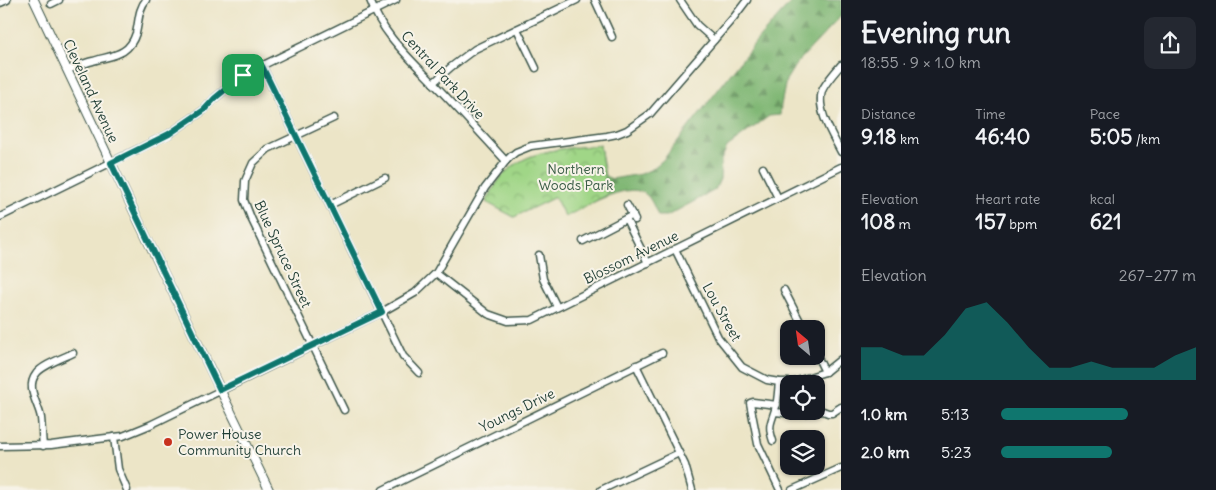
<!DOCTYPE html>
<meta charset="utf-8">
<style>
body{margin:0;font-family:Delius,sans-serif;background:#242831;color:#f1f3f6;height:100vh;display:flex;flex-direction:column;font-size:19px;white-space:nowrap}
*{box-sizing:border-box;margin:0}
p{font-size:16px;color:#9ea1a6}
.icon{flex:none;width:28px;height:28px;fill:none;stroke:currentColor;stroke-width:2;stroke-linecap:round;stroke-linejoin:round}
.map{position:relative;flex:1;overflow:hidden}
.drawer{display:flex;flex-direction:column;background:#171b24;width:375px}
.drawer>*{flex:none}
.needle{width:32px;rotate:331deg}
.fabs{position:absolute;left:780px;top:320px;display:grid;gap:10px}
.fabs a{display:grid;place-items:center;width:45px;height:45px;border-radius:10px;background:#171b24;box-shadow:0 1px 4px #0004;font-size:25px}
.pin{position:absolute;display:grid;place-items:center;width:42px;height:42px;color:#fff;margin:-21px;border-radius:10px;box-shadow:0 2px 8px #0006}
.round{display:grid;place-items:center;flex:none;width:52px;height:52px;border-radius:10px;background:#242831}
.overview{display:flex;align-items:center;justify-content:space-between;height:85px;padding:0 20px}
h1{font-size:28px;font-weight:800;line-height:38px}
.metrics{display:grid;grid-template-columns:repeat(3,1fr);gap:8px;height:85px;padding:5px 20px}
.metrics div{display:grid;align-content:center}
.metrics b{font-size:21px;font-weight:800}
.metrics small{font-size:14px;font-weight:400}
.metrics p{font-size:14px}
.chart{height:140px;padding:10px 20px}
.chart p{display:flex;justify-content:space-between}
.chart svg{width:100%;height:90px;margin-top:5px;fill:#0f766e;opacity:.7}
ul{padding:0 20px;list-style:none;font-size:16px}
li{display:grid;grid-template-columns:80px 60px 1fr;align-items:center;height:38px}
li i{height:12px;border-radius:6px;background:#0f766e}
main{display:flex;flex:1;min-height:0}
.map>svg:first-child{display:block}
</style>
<main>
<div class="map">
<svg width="841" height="490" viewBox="0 0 841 490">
<defs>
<pattern id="forest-firs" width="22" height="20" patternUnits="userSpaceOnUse" patternTransform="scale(1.25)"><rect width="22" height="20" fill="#80b774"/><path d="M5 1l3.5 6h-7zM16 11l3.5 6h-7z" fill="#689660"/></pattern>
<pattern id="park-crowns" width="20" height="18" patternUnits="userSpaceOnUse" patternTransform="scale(1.25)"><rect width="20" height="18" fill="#a0d687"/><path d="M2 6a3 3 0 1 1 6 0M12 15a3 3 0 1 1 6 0" fill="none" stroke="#82af6f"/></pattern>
</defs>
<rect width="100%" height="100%" fill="#f7f3e8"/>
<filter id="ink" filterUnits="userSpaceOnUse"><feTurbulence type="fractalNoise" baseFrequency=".02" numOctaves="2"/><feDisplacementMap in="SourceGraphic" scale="10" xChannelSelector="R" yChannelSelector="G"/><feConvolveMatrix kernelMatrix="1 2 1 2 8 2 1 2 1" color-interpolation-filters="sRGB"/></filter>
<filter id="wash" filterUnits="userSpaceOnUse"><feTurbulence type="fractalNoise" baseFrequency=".0096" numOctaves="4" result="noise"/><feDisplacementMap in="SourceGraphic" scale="20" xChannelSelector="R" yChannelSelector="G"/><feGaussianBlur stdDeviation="1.12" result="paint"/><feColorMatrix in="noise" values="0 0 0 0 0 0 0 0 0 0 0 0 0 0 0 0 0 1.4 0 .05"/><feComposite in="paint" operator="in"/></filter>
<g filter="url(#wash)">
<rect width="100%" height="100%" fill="#ece5c7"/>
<path fill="url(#forest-firs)" stroke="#507a54" d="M793,0H841V16L796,64L786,80L781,105L780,115L769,116L727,147L721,160L720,179L715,190L667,216H658C655,209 651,197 644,193C626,182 582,208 565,217L555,197L514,217L486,202C491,193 496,183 502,176C527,148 566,149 600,145L605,176L612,179L641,174L652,169L663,160L757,40Z"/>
<path fill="url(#park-crowns)" stroke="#608a5e" d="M600,145L607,195L565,217L555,197L514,217L486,202C491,193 496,183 502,176C527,148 566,149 600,145Z"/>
</g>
<g filter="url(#ink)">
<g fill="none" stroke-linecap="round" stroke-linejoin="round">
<defs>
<g id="minor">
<path d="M370,0C383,36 412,60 438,88C461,112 483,136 506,161"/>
<polyline points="595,0 612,37"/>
<polyline points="680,0 697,25 714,40"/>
<polyline points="0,3 7,0"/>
<polyline points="51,4 59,0"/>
<polyline points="517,29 536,68"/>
<path d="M841,65C835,72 825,83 822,91C816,110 833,136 841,152"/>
<polyline points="262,66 403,356 419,373"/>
<path d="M67,70C76,67 84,63 93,61C112,55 129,56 136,33C139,22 138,9 146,0"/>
<polyline points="433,83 451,67 475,49 577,0"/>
<polyline points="334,118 268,149 253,163 245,181 244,200 251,218 344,410"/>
<polyline points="763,168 778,198"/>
<polyline points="330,205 385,178"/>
<polyline points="627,205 635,220"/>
<polyline points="0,217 169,134 204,110 215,98 243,75 396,0"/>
<polyline points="626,219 648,263"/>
<polyline points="583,241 633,215"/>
<polyline points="675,249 718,337 742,367 767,380 779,382 794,382 825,372 841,359"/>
<polyline points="539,255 543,279 557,307"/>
<polyline points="436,273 488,314 508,321 532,320 841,167"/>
<polyline points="784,290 804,329"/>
<polyline points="816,354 825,372"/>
<polyline points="636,365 685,465 692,490"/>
<polyline points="777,405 753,402 750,403 758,444 780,490"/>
<polyline points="775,412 794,414 823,411 828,413 832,413 841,407"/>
<polyline points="114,437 118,469 127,490"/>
<path d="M773,441C767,423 772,423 776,406C778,398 778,390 779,382"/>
<polyline points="0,446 51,445 114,437 123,436 150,425 382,312 415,293 436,273 485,188 506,161 511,156 516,152 531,146 607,136 617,134 627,130 650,114 734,17 747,0"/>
<path d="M43,446C42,437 42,427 41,418C39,404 25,388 36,374C42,365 63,358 73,353"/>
<polyline points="383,490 662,353"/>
<polyline points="601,490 679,453"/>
<polyline points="792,490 841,468"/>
</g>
<polyline id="major" points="34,0 149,243 269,490"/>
</defs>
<use href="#minor" stroke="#3e564a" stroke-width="9"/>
<use href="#major" stroke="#3e564a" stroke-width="10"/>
<use href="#minor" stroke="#fff" stroke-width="6"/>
<use href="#major" stroke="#fff" stroke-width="8"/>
</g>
</g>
<g fill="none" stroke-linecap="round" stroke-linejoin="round" filter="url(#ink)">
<defs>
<polygon id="route" points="262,66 382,312 220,390 111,163 169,134 204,110 215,98 243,75"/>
</defs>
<use href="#route" stroke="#fff" stroke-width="10"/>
<use href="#route" stroke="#0f766e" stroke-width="6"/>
</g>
<circle fill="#c8321e" stroke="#f7f3e8" stroke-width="2" cx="168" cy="442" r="5"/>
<g text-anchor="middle" stroke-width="4" stroke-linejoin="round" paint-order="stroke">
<g font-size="14" fill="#1f3d34" stroke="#f7f3e8">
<text transform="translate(443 75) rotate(47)" y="5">Central Park Drive</text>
<text transform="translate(91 91) rotate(65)" y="5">Cleveland Avenue</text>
<text transform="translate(283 254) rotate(65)" y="5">Blue Spruce Street</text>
<text transform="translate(631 257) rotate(-26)" y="5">Blossom Avenue</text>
<text transform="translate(722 312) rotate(61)" y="5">Lou Street</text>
<text transform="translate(517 410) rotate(-26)" y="5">Youngs Drive</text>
</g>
<g font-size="14" fill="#395c45" stroke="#f7f3e8">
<text x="576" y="174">Northern<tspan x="576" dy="16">Woods Park</tspan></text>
</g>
<g font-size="14" fill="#1f3d34" stroke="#f7f3e8" text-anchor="start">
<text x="178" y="439">Power House<tspan x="178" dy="16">Community Church</tspan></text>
</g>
</g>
</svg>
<div class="fabs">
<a><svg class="needle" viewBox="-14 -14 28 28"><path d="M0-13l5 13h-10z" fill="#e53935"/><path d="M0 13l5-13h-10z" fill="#9ea1a6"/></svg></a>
<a><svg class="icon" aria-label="locate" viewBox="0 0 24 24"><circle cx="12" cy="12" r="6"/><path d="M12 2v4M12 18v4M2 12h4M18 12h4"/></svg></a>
<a><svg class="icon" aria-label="layers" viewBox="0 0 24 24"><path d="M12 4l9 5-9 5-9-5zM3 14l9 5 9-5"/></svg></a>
</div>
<div class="pin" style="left:243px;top:75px;background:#1e9e55"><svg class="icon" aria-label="arrive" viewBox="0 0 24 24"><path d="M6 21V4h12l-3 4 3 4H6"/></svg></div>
</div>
<section class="drawer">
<div class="overview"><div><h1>Evening run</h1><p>18:55 · 9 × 1.0 km</p></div><a class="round"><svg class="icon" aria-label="share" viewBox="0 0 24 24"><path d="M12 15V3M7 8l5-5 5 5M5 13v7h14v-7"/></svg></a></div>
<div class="metrics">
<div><p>Distance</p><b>9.18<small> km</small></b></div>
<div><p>Time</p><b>46:40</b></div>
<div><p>Pace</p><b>5:05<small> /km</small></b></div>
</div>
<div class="metrics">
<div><p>Elevation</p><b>108<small> m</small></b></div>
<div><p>Heart rate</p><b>157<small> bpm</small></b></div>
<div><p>kcal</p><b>621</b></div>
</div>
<div class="chart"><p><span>Elevation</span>267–277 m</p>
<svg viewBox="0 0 160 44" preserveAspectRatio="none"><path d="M0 44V28L10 28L20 32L30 32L40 22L50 9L60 6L70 16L80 28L90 38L100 38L110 35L120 38L130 38L140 38L150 32L160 28V44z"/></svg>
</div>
<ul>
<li><b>1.0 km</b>5:13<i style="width:65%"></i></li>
<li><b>2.0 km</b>5:23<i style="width:57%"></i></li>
</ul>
</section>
</main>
